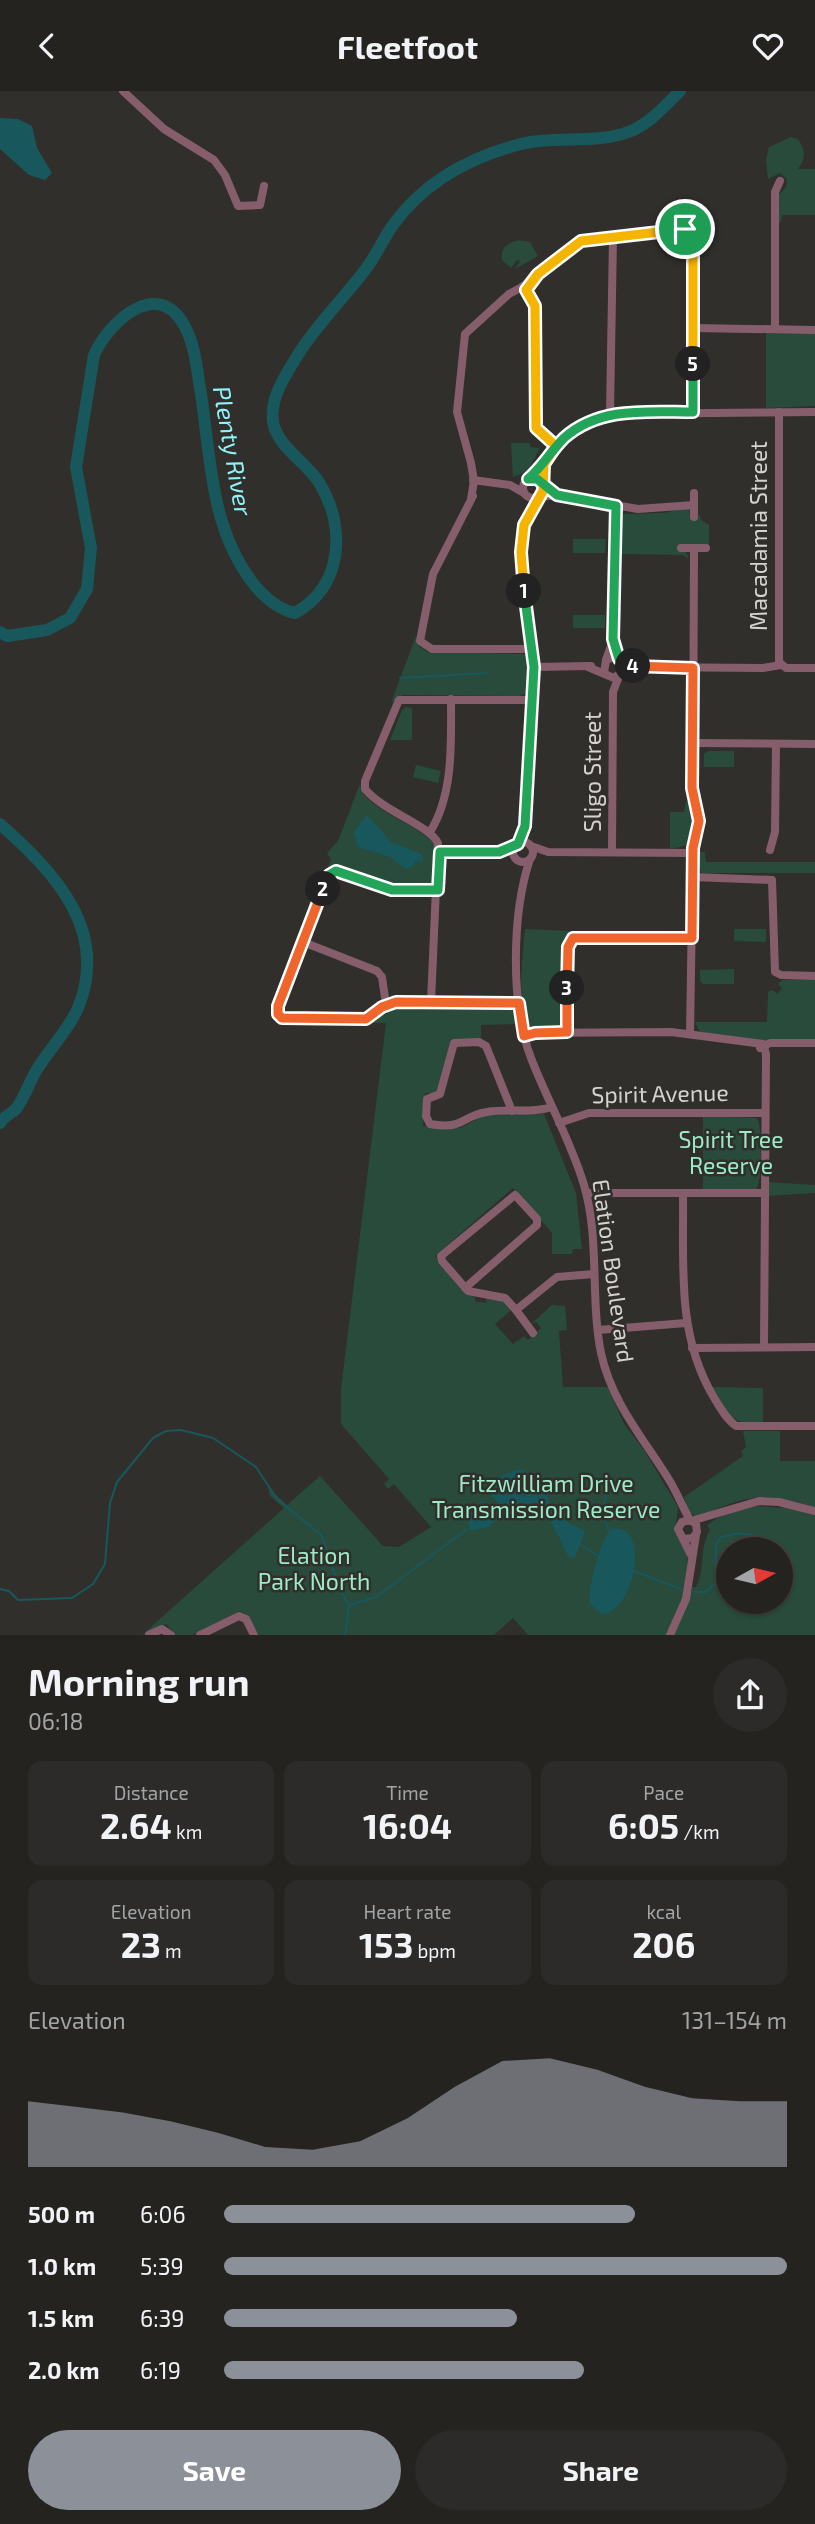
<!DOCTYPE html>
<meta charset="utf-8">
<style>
body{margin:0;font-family:"Exo 2",sans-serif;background:#2c2b29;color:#f1f3f6;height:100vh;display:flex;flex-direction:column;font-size:26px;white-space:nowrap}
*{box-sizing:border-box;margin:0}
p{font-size:23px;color:#a3a4a5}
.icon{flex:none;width:38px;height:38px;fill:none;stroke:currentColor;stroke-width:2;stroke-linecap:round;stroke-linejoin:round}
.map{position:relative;height:1544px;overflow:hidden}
.sheet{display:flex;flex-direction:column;background:#242320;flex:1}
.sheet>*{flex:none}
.needle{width:46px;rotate:82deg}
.controls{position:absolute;left:716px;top:1446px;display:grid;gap:14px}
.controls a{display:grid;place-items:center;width:77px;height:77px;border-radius:50%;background:#242320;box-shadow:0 2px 5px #0004,0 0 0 2px #41403e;font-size:35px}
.pin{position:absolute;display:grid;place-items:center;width:60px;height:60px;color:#fff;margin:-30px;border:4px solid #fff;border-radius:50%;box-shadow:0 2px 7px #0007}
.km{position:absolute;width:35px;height:35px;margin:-18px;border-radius:50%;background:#222;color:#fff;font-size:19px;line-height:35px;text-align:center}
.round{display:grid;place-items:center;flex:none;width:74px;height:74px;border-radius:37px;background:#2c2b29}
.headline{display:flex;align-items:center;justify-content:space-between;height:119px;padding:0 28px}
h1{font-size:38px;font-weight:700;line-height:52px}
.figures{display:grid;grid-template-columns:repeat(3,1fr);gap:10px;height:119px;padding:7px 28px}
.figures div{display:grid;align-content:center;border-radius:14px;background:#2c2b29;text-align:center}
.figures b{font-size:35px;font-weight:700}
.figures small{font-size:19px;font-weight:400}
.figures p{font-size:19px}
.chart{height:196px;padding:14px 28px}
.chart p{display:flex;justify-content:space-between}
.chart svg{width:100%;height:126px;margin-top:7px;fill:#8c9099;opacity:.7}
.action{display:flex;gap:14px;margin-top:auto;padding:14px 28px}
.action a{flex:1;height:80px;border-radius:42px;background:#8c9099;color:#fff;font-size:28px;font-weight:700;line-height:80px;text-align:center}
.action a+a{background:#2c2b29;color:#f1f3f6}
ul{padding:0 28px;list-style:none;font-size:23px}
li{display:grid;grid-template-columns:112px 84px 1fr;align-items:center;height:52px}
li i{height:18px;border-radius:9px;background:#8c9099}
header{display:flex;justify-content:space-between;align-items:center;height:91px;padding:0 28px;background:#242320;font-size:32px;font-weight:700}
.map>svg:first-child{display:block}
</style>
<header><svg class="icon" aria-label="back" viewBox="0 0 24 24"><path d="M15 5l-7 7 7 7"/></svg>Fleetfoot<svg class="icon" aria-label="heart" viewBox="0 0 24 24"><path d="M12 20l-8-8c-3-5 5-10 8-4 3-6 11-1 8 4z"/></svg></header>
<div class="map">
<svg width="815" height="1544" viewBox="0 0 815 1544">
<rect width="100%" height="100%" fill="#302f2b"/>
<g fill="#284b3c" fill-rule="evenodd">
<path d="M791,46L798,48C806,60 806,67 798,78H815V124H782L781,131H779V104L786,96L787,88L780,82L768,88L766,69L769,56Z"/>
<path d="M519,149L530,151L538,165L515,178L520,171L518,168L511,177L502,169C500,156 508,152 519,149Z"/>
<polygon points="766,241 815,242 815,315 766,317"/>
<polygon points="511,352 530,352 530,356 540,357 528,380 513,386"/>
<polygon points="680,418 689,418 690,426 700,424 701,429 709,434 709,456 686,461 689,468 683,464 618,463 620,423 664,422"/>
<polygon points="573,448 606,448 605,462 573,462"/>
<rect x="573" y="524" width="32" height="13"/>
<polygon points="416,545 419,555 428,561 526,563 530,567 529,601 519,605 403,604 391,612"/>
<polygon points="406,616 412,617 412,649 390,649 402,619"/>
<polygon points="708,660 734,660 734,676 704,676 704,663"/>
<polygon points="416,674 441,680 438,692 413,686"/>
<path d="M360,693C361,717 421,734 435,754L432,793L389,794L335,775L326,780L331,769L327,762L338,750Z"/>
<polygon points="690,710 695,731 688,754 670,758 670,721 684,721 686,711"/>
<polygon points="696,761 705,761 706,771 815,771 815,782 702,782 696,776"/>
<path d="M525,838L570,840L564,850V927L559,936L531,937C515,924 523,860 525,838Z"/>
<polygon points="734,838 766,838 766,851 734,850"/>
<polygon points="734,878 734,893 703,893 700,890 700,879"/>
<polygon points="782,889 815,889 815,948 766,951 700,941 695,931 767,931 768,901 772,899 778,903 782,897 778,893"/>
<polygon points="396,914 505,915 515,920 518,933 481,934 481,949 451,948 437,1002 425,1002 423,1035 460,1037 485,1024 544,1023 576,1102 582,1158 573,1158 572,1163 552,1163 552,1142 513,1097 435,1165 468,1204 475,1206 475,1210 486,1212 487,1207 504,1210 511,1219 495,1233 513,1253 524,1245 528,1249 541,1237 536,1231 531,1233 552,1214 565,1215 567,1239 559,1240 563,1296 608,1296 624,1333 644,1359 678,1416 675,1441 687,1460 688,1478 682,1510 666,1544 528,1544 513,1527 494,1544 259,1544 248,1524 240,1520 192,1544 176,1544 166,1533 143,1543 284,1417 270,1405 268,1396 287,1414 320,1385 383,1455 399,1456 431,1436 394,1393 388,1398 384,1393 389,1388 341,1333 341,1298 386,932 365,932"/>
<path d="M703,1025L757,1027C763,1038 763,1089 756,1098H703Z"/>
<polygon points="767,1091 815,1094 815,1102 767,1105"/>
<path d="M712,1296L763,1297V1333C727,1332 730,1325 712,1296Z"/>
<path d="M743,1340H780V1370H815V1416C785,1407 762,1402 732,1412C719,1416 709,1423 695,1425L688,1420L684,1406L743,1365L741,1360L746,1356Z"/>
<path d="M755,1415L789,1417L815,1424V1544H674L693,1495L695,1497C706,1482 698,1459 710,1439L707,1434L724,1423ZM728,1458H780V1510H728Z"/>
</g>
<g fill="#18585c">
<polygon points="0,27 18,28 32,35 37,57 52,82 45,89 29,84 0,58"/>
<polygon points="367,724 391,751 422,763 423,771 416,770 412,776 406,778 390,766 358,756 354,741"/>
<path d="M519,1378C543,1384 547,1416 566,1430C572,1435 579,1436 585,1441L575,1467L569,1466C558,1449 552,1419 529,1414C521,1412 511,1417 502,1417L490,1403L496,1387Z"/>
<polygon points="481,1410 492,1413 499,1425 488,1436 470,1440 468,1430"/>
<path d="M611,1438C653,1431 634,1522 602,1523L590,1513C587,1499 601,1448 611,1438Z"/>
</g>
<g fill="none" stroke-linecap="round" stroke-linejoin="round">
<g stroke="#18585c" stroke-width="2">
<polyline points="400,587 488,582"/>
<polyline points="603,1418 607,1399"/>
<polyline points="603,1424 609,1439"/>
<polyline points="581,1454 597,1464"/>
<polyline points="631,1479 681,1498"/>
<polyline points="0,1498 9,1500 18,1509 72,1507 93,1493 105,1473 110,1412 117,1391 153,1347 166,1340 181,1339 213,1347 256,1376 277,1408 321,1444 328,1460 338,1496 349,1514"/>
<polyline points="695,1501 706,1501 716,1492 716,1454 721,1446 740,1442 764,1446"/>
<polyline points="350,1514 376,1506 467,1438"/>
<polyline points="345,1544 349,1515"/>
</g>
<g stroke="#18585c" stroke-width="12">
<path d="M0,541L7,545L47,539L70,527L87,498L91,457L76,376L94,264C111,227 162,184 187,240C195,257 197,278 200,297C211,364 209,434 252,491C263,505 278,518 295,522C343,495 346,437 320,393C308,372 281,359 274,335C267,309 287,282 299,262C318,232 344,207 365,179C376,165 383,148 393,134C424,91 470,66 521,53C556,44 597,54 631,40C650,32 666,14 680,0"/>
<path d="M0,733C54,781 110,839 78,917C68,940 49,958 36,980C29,992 25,1006 16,1018C11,1023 4,1025 0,1032"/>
</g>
<g stroke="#865e6b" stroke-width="8">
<polyline points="123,0 164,38 214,69 225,84 238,115 260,114 264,95"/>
<polyline points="523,195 535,215 536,337 556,355"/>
<polyline points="694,237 815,239"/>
<polyline points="775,238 775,101 780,90"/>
<polyline points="610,323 613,146"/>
<circle cx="533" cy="397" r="10"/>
<polyline points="528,388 570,342 610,323 815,321"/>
<polyline points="473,389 510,394 524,402"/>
<polyline points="473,405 433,483 420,550 432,558 533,558"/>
<polyline points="539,406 557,404 638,418 694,414"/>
<polyline points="471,408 474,390 471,372 457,321 465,243 509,203 524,195 534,183 581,150 683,138 692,142 693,321"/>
<polyline points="694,426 694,402"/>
<polyline points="681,457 706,457"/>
<polyline points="606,569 613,549 616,415"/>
<polyline points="779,570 779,321"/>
<polyline points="779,571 786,577 815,577"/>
<polyline points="534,576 591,575"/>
<polyline points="588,576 614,587 622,581 621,571 614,566 606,569 604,582"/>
<polyline points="621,582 638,576 763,577 781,574"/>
<polyline points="693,652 815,653"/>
<path d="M430,741C454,703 451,650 451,608"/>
<circle cx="523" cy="761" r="10"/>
<path d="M518,753L525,735C528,683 534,631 534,579C534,520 504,462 538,406"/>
<polyline points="531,755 548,761 692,762"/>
<polyline points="770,759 775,741 776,653"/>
<polyline points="440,761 499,761 516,755"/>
<polyline points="612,761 613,601 619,585"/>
<path d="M530,768C512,822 510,913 531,967C547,1009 571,1050 584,1094C600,1148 590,1207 601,1262C612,1313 645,1349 671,1392C678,1404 683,1417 690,1429"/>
<polyline points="692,786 772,789 775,881 781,884 815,885"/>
<polyline points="438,799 392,799 338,780 332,781 281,907 278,924 287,928 366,928 386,914 396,911 518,912"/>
<polyline points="303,851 377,880 382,886 386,914"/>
<path d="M431,911L438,752C429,734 384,721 365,698V690L399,609H533"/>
<polyline points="567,941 567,862 571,848 692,847"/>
<polyline points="523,942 671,941 763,953 766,963 764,1256"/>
<polyline points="690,943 693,757 699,730 693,697 694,457"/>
<polyline points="760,957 770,952 815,952"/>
<path d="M512,1020L486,955L479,951L454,952L440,1003L427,1008L426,1025L430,1033C464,1039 461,1025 487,1021C508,1017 531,1023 552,1016"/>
<polyline points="559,1032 589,1022 764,1022"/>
<polyline points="587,1102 764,1102"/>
<path d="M683,1102C684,1172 676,1242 713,1305C719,1315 726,1328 736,1335H815"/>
<polyline points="465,1197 537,1134 537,1128 515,1104 441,1165 442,1170 468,1200 505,1207 516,1219 557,1186 594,1183"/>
<polyline points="516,1219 533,1242"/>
<polyline points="598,1239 686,1232"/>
<polyline points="692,1257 815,1256"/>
<polyline points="691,1430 759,1410 779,1411 815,1420"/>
<polyline points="683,1448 693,1447 697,1441 696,1433 690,1429 682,1431 678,1438 691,1464"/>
<polyline points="149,1544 162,1538 171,1544"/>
<polyline points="200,1544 239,1525 246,1528 254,1544"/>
<polyline points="670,1544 686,1508 696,1444"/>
</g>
</g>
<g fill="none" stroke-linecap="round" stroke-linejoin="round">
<defs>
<polyline id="split-1" points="524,500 521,461 524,434 543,400 544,373 556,355 536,337 535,215 526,199 538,183 581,150 685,138"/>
<polyline id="split-2" points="323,798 329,784 336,780 392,799 438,799 440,761 499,761 518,753 525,735 534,576 524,500"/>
<polyline id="split-3" points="323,798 278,915 278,923 282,927 366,928 382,916 396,911 519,912 524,945 535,942 567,941 567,897"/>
<polyline id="split-4" points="567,897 568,856 573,847 692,847 693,757 699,730 692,697 693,577 633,575"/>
<path id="split-5" d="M633,575L619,568L613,548L616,415L557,404L537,388H528C542,376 551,360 564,347C600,315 648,321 693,321V273"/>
<polyline id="split-6" points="685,138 693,146 693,273"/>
</defs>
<use href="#split-1" stroke="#fff" stroke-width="14"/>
<use href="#split-2" stroke="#fff" stroke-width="14"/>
<use href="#split-3" stroke="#fff" stroke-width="14"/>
<use href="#split-4" stroke="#fff" stroke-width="14"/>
<use href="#split-5" stroke="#fff" stroke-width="14"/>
<use href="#split-6" stroke="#fff" stroke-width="14"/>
<use href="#split-1" stroke="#f5b400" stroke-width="9"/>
<use href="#split-2" stroke="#22a559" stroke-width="9"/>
<use href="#split-3" stroke="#f0652b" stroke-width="9"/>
<use href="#split-4" stroke="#f0652b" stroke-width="9"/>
<use href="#split-5" stroke="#22a559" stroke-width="9"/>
<use href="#split-6" stroke="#f5b400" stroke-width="9"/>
</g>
<g text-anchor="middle" stroke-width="5" stroke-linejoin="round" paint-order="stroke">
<g font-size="23" fill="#d4d3d0" stroke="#302f2b">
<text transform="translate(759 445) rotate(-90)" y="8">Macadamia Street</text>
<text transform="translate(593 681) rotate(-90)" y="8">Sligo Street</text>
<text transform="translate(660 1003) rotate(-1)" y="8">Spirit Avenue</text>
<text transform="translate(613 1180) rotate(82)" y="8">Elation Boulevard</text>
</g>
<g font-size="23" fill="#9ceac6" stroke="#302f2b">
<text x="731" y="1057">Spirit Tree<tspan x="731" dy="26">Reserve</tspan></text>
<text x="546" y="1401">Fitzwilliam Drive<tspan x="546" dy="26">Transmission Reserve</tspan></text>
<text x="314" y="1473">Elation<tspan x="314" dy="26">Park North</tspan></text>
</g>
<g font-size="24" font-style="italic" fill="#90f2f8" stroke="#302f2b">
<text transform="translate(232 360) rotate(80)" y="8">Plenty River</text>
</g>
</g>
</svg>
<div class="controls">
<a><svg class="needle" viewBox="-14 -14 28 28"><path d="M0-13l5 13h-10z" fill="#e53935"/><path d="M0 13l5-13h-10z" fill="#a3a4a5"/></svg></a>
</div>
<div class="pin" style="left:685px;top:138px;background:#1e9e55"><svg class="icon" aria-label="arrive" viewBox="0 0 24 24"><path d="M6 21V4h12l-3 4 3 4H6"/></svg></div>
<b class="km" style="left:524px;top:500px">1</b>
<b class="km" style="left:323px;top:798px">2</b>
<b class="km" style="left:567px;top:897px">3</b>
<b class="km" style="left:633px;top:575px">4</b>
<b class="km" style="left:693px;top:273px">5</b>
</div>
<section class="sheet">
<div class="headline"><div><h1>Morning run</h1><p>06:18</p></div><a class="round"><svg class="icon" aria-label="share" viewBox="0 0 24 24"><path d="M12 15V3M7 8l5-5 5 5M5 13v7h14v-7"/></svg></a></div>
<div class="figures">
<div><p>Distance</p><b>2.64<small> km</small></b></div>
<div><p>Time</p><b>16:04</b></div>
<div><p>Pace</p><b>6:05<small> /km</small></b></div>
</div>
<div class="figures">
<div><p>Elevation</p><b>23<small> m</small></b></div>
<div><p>Heart rate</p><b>153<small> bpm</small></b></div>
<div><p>kcal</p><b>206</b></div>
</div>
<div class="chart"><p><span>Elevation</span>131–154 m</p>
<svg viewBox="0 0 160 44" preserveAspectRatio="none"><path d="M0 44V21L10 23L20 25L30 28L40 32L50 37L60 38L70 35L80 27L90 16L100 7L110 6L120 10L130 16L140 20L150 21L160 21V44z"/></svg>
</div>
<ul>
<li><b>500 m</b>6:06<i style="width:73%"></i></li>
<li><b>1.0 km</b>5:39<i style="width:100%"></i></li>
<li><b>1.5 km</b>6:39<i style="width:52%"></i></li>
<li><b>2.0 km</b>6:19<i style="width:64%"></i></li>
</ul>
<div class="action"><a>Save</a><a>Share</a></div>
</section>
